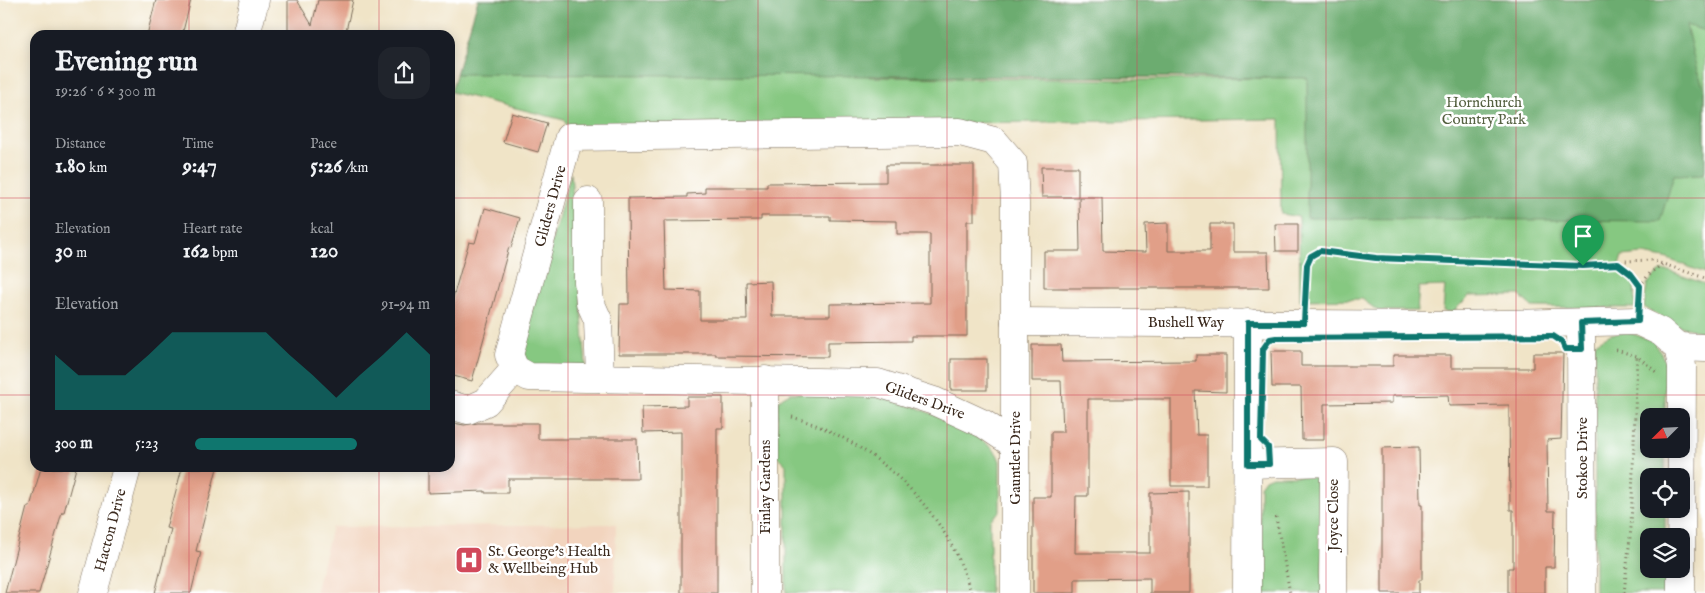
<!DOCTYPE html>
<meta charset="utf-8">
<style>
body{margin:0;font-family:"IM FELL English",serif;background:#20242c;color:#f1f3f6;height:100vh;display:flex;flex-direction:column;font-size:19px;white-space:nowrap}
*{box-sizing:border-box;margin:0}
p{font-size:16px;color:#9ea1a6}
.icon{flex:none;width:28px;height:28px;fill:none;stroke:currentColor;stroke-width:2;stroke-linecap:round;stroke-linejoin:round}
.map{position:relative;flex:1;overflow:hidden}
.panel{position:absolute;left:30px;top:30px;width:425px;height:442px;display:flex;flex-direction:column;background:#171b24;border-radius:15px;box-shadow:0 2px 12px #0003}
.panel>*{flex:none}
.needle{width:32px;rotate:246deg}
.controls{position:absolute;left:1640px;top:408px;display:grid;gap:10px}
.controls a{display:grid;place-items:center;width:50px;height:50px;border-radius:10px;background:#171b24;box-shadow:0 2px 12px #0003;font-size:25px}
.pin{position:absolute;display:grid;place-items:center;width:42px;height:42px;color:#fff;margin:-51px -21px;border-radius:50% 50% 50% 0;rotate:-45deg;box-shadow:0 0 5px #0007}
.pin .icon{rotate:45deg}
.round{display:grid;place-items:center;flex:none;width:52px;height:52px;border-radius:15px;background:#20242c}
.overview{display:flex;align-items:center;justify-content:space-between;height:85px;padding:0 25px}
h1{font-size:28px;font-weight:700;line-height:38px}
.stats{display:grid;grid-template-columns:repeat(3,1fr);gap:8px;height:85px;padding:5px 25px}
.stats div{display:grid;align-content:center}
.stats b{font-size:21px;font-weight:700}
.stats small{font-size:14px;font-weight:400}
.stats p{font-size:14px}
.chart{height:140px;padding:10px 25px}
.chart p{display:flex;justify-content:space-between}
.chart svg{width:100%;height:90px;margin-top:5px;fill:#0f766e;opacity:.7}
ul{padding:0 25px;list-style:none;font-size:16px}
li{display:grid;grid-template-columns:80px 60px 1fr;align-items:center;height:38px}
li i{height:12px;border-radius:6px;background:#0f766e}
.map>svg:first-child{display:block}
</style>
<div class="map">
<svg width="1705" height="593" viewBox="0 0 1705 593">
<rect width="100%" height="100%" fill="#fff"/>
<filter id="ink" filterUnits="userSpaceOnUse"><feTurbulence type="fractalNoise" baseFrequency=".02" numOctaves="2"/><feDisplacementMap in="SourceGraphic" scale="10" xChannelSelector="R" yChannelSelector="G"/><feConvolveMatrix kernelMatrix="1 2 1 2 8 2 1 2 1" color-interpolation-filters="sRGB"/></filter>
<filter id="wash" filterUnits="userSpaceOnUse"><feTurbulence type="fractalNoise" baseFrequency=".0096" numOctaves="4" result="noise"/><feDisplacementMap in="SourceGraphic" scale="20" xChannelSelector="R" yChannelSelector="G"/><feGaussianBlur stdDeviation="1.12" result="paint"/><feColorMatrix in="noise" values="0 0 0 0 0 0 0 0 0 0 0 0 0 0 0 0 0 1.4 0 .05"/><feComposite in="paint" operator="in"/></filter>
<g filter="url(#wash)">
<rect width="100%" height="100%" fill="#f0e4c7"/>
<polygon fill="#f2d4be" points="616,524 615,593 315,593 332,527"/>
<g fill="#86c881" stroke="#607950" fill-rule="evenodd">
<path d="M478,0H1705V273L1665,258L1643,254L1622,256L1618,269L1634,283L1635,308L1532,307L1519,295L1469,296L1453,312L1443,311L1445,286L1419,287L1417,311H1378L1362,299L1300,300L1299,217L1281,214L1280,119L568,128L564,120L451,92ZM869,77V76L1267,78L1144,80Z"/>
<polygon points="571,173 586,367 534,368 519,356"/>
<polygon points="1660,271 1669,271 1705,284 1705,333 1672,324 1644,307 1647,284"/>
<polygon points="1627,332 1654,341 1665,361 1665,416 1649,416 1649,449 1665,449 1665,476 1649,476 1649,509 1665,509 1665,536 1649,536 1649,569 1665,569 1665,593 1595,593 1595,343 1611,334"/>
<polygon points="790,393 851,393 883,398 916,407 950,422 983,441 992,448 997,454 1000,461 1000,511 990,520 990,593 786,593 786,465 776,455 778,401 783,397"/>
<polygon points="1272,476 1312,476 1317,479 1323,487 1322,593 1260,593 1260,486 1265,479"/>
</g>
<polygon fill="#6cac6f" stroke="#546b46" points="478,0 1705,0 1705,31 1686,25 1697,71 1705,90 1705,170 1703,174 1674,175 1660,221 1307,218 1307,78 456,74"/>
<g id="blocks">
<g fill="#e19f88" fill-rule="evenodd">
<polygon points="156,0 191,0 182,35 147,35"/>
<polygon points="288,0 297,0 312,25 318,0 353,0 345,35 288,35"/>
<polygon points="512,113 547,123 538,152 503,142"/>
<path d="M886,165H974V221H967V336H911V341L828,342V357L716,356V354H619L620,304H629L628,198L687,197V194L705,193V187H767V183L886,182ZM761,216H830V220L897,221V234H930V303L830,304V316H772L771,281L746,282L747,320H700V291L666,290L664,221L761,220Z"/>
<polygon points="1041,167 1078,167 1078,197 1042,197"/>
<polygon points="1079,197 1102,197 1103,251 1146,252 1145,224 1168,223 1168,251 1210,251 1210,224 1233,224 1233,252 1268,252 1269,288 1044,288 1044,251 1080,251"/>
<polygon points="485,208 520,218 511,248 509,247 472,381 450,375 450,308 469,242 475,243"/>
<polygon points="1275,224 1298,224 1298,251 1276,251"/>
<polygon points="1032,345 1061,345 1062,362 1196,361 1196,355 1226,355 1226,392 1195,391 1197,435 1207,435 1207,486 1171,486 1171,399 1088,399 1088,496 1076,496 1075,553 1150,553 1150,493 1189,492 1189,593 1150,593 1150,578 1075,579 1075,593 1033,593 1033,497 1051,497 1051,432 1063,432 1061,381 1032,381"/>
<polygon points="1271,351 1301,351 1301,366 1393,366 1393,355 1451,355 1451,368 1533,368 1533,353 1563,353 1561,439 1547,440 1548,511 1555,511 1554,567 1545,567 1545,593 1508,593 1508,568 1513,568 1513,510 1510,510 1509,405 1449,406 1448,395 1392,396 1392,403 1324,404 1324,440 1302,440 1301,387 1272,387"/>
<rect x="951" y="359" width="36" height="31"/>
<polygon points="687,397 723,397 723,428 717,428 717,593 681,593 681,432 643,433 642,407 687,406"/>
<polygon points="453,423 464,425 478,423 538,423 538,439 637,439 638,479 508,479 508,493 485,493 485,491 428,493 428,468 450,468 450,466 453,466"/>
<polygon points="1419,447 1420,505 1422,505 1422,580 1419,580 1419,593 1382,593 1382,448"/>
<polygon points="41,468 76,468 64,512 62,512 39,593 5,593 27,507 30,507"/>
<polygon points="182,468 217,468 196,551 201,552 191,593 155,593 171,529 166,528"/>
</g>
</g>
</g>
<g filter="url(#ink)">
<use href="#blocks" fill-opacity="0" stroke="#7a6b59" stroke-width="1"/>
<g fill="none" stroke-linecap="round" stroke-linejoin="round">
<defs>
<g id="minor">
<polyline points="246,35 255,0"/>
<polyline points="588,201 588,282 590,302 598,320 600,378"/>
<polyline points="1015,322 1457,325 1638,321 1661,332 1678,347"/>
<polyline points="1581,323 1582,593"/>
<polyline points="1678,347 1682,366 1681,593"/>
<polyline points="1678,347 1705,348"/>
<polyline points="450,405 468,410 486,402 515,369"/>
<polyline points="1015,445 984,424 934,401 878,383 529,377 515,369 509,355 569,137 960,132 994,141 1013,163 1015,203 1015,593"/>
<polyline points="1248,464 1334,462 1333,593"/>
<polyline points="93,593 127,468"/>
<polyline points="765,593 765,380"/>
<polyline points="1247,593 1248,323"/>
</g>
</defs>
<use href="#minor" stroke="#7a6b59" stroke-width="29"/>
<g stroke="#7a6b59" stroke-width="3" stroke-dasharray="1 4" stroke-linecap="butt">
<polyline points="1618,264 1631,274 1640,286 1640,294"/>
<polyline points="1640,286 1650,273 1663,264"/>
<polyline points="1305,298 1307,265 1311,257 1319,251 1376,258 1583,266 1618,264 1625,261 1651,260 1705,278"/>
<polyline points="1616,350 1637,356 1656,372"/>
<path d="M792,417C874,440 948,510 971,593"/>
<polyline points="1276,517 1290,593"/>
<polyline points="1624,593 1631,528 1637,355"/>
</g>
<use href="#minor" stroke="#fff" stroke-width="28"/>
</g>
</g>
<g fill="none" stroke-linecap="round" stroke-linejoin="round" filter="url(#ink)">
<defs>
<polygon id="route" points="1320,251 1376,258 1583,266 1618,264 1631,274 1640,286 1638,321 1581,323 1582,349 1565,349 1562,342 1553,336 1276,338 1270,339 1263,349 1261,440 1268,447 1269,464 1248,464 1248,323 1304,323 1307,265 1311,256"/>
</defs>
<use href="#route" stroke="#fff" stroke-width="10"/>
<use href="#route" stroke="#0f766e" stroke-width="6"/>
</g>
<path fill="none" stroke="#d1495b" stroke-width="1" stroke-opacity="0.55" d="M189,0V35M379,0V35M568,0V593M758,0V593M947,0V593M1137,0V593M1326,0V593M1516,0V593M0,198H35M450,198H1705M0,395H35M450,395H1705M189,468V593M379,468V593"/>
<defs>
<symbol id="hospital-square" viewBox="-11 -11 22 22"><rect x="-9" y="-9" width="18" height="18" rx="4" fill="#d1495b" stroke="#fff"/><path d="M-5-5h3v3.5h4V-5h3V5h-3V1.5h-4V5h-3Z" fill="#fff"/></symbol>
</defs>
<g fill-rule="evenodd">
<use href="#hospital-square" x="453" y="544" width="32" height="32"/>
</g>
<g text-anchor="middle" stroke-width="5" stroke-linejoin="round" paint-order="stroke">
<g font-size="15" fill="#556141" stroke="#fff">
<text x="1484" y="107">Hornchurch<tspan x="1484" dy="17">Country Park</tspan></text>
</g>
<g font-size="15" fill="#3b2a1e" stroke="#fff">
<text transform="translate(550 206) rotate(-75)" y="5">Gliders Drive</text>
<text x="1186" y="327">Bushell Way</text>
<text transform="translate(925 400) rotate(20)" y="5">Gliders Drive</text>
<text transform="translate(1015 458) rotate(-90)" y="5">Gauntlet Drive</text>
<text transform="translate(1582 458) rotate(-90)" y="5">Stokoe Drive</text>
<text transform="translate(765 487) rotate(-90)" y="5">Finlay Gardens</text>
<text transform="translate(1333 515) rotate(-90)" y="5">Joyce Close</text>
<text transform="translate(110 530) rotate(-75)" y="5">Hacton Drive</text>
</g>
<g font-size="15" fill="#3b2a1e" stroke="#fff" text-anchor="start">
<text x="488" y="556">St. George's Health<tspan x="488" dy="17">&amp; Wellbeing Hub</tspan></text>
</g>
</g>
</svg>
<div class="controls">
<a><svg class="needle" viewBox="-14 -14 28 28"><path d="M0-13l5 13h-10z" fill="#e53935"/><path d="M0 13l5-13h-10z" fill="#9ea1a6"/></svg></a>
<a><svg class="icon" aria-label="locate" viewBox="0 0 24 24"><circle cx="12" cy="12" r="6"/><path d="M12 2v4M12 18v4M2 12h4M18 12h4"/></svg></a>
<a><svg class="icon" aria-label="layers" viewBox="0 0 24 24"><path d="M12 4l9 5-9 5-9-5zM3 14l9 5 9-5"/></svg></a>
</div>
<div class="pin" style="left:1583px;top:266px;background:#1e9e55"><svg class="icon" aria-label="arrive" viewBox="0 0 24 24"><path d="M6 21V4h12l-3 4 3 4H6"/></svg></div>
<section class="panel">
<div class="overview"><div><h1>Evening run</h1><p>19:26 · 6 × 300 m</p></div><a class="round"><svg class="icon" aria-label="share" viewBox="0 0 24 24"><path d="M12 15V3M7 8l5-5 5 5M5 13v7h14v-7"/></svg></a></div>
<div class="stats">
<div><p>Distance</p><b>1.80<small> km</small></b></div>
<div><p>Time</p><b>9:47</b></div>
<div><p>Pace</p><b>5:26<small> /km</small></b></div>
</div>
<div class="stats">
<div><p>Elevation</p><b>30<small> m</small></b></div>
<div><p>Heart rate</p><b>162<small> bpm</small></b></div>
<div><p>kcal</p><b>120</b></div>
</div>
<div class="chart"><p><span>Elevation</span>91–94 m</p>
<svg viewBox="0 0 160 44" preserveAspectRatio="none"><path d="M0 44V17L10 27L20 27L30 27L40 17L50 6L60 6L70 6L80 6L90 6L100 17L110 27L120 38L130 27L140 17L150 6L160 17V44z"/></svg>
</div>
<ul>
<li><b>300 m</b>5:23<i style="width:69%"></i></li>
</ul>
</section>
</div>
